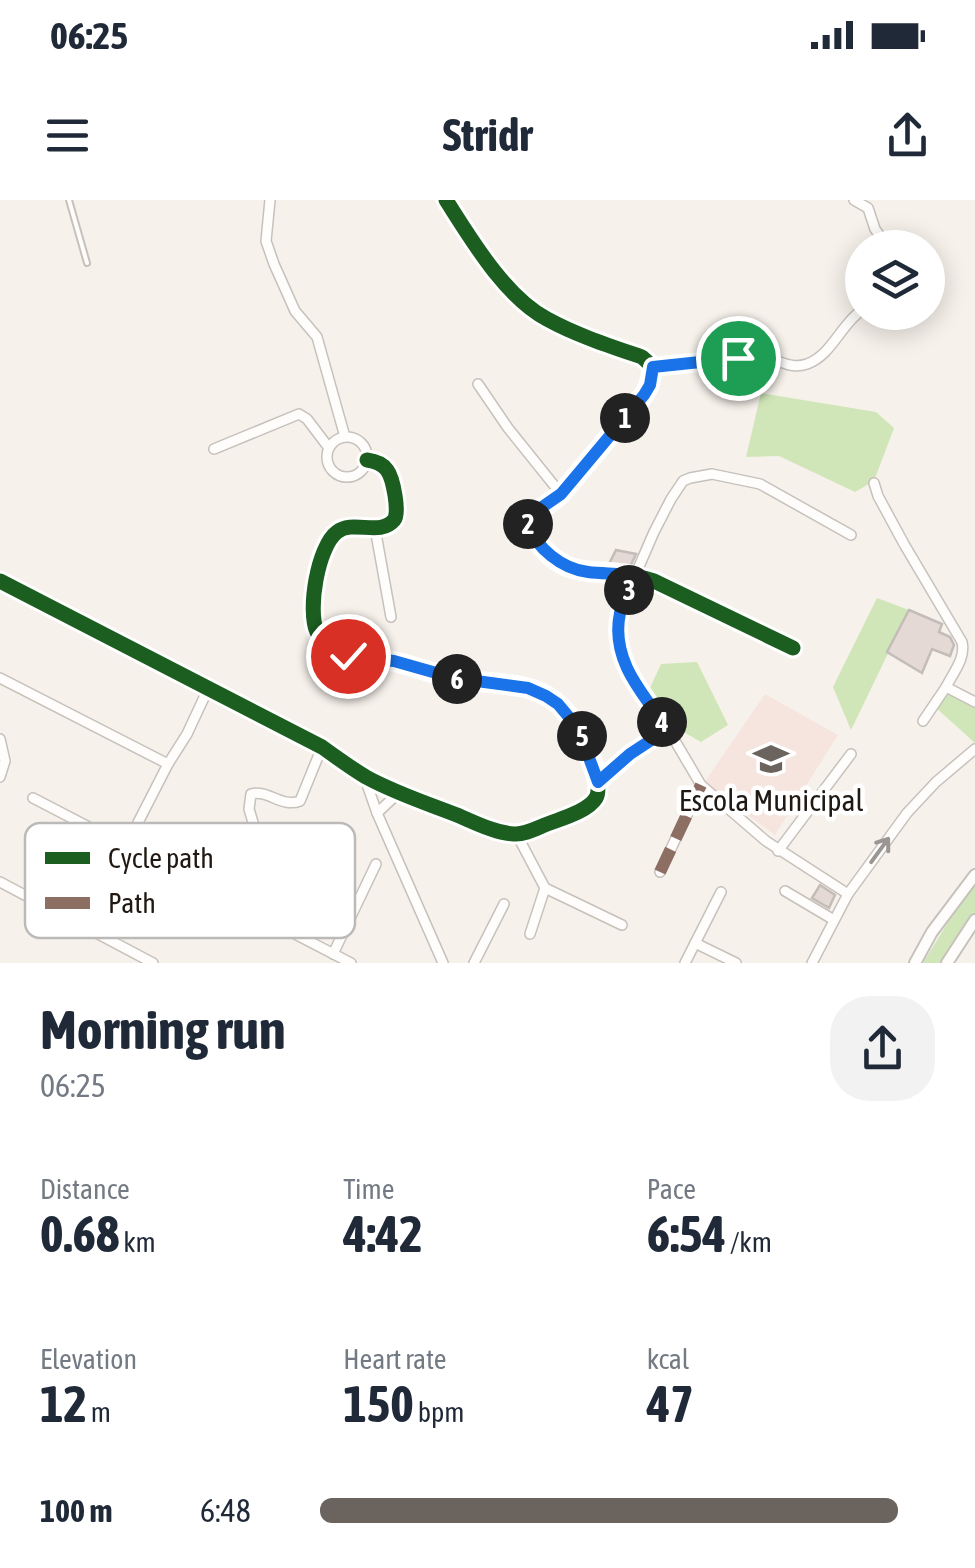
<!DOCTYPE html>
<style>
body{margin:0;font-family:"Asap Condensed",sans-serif;background:#f2f2f3;color:#1f2937;height:100vh;display:flex;flex-direction:column;font-size:38px;white-space:nowrap}
*{box-sizing:border-box;margin:0}
p{font-size:32px;color:#747a83}
.icon{flex:none;width:55px;height:55px;fill:none;stroke:currentColor;stroke-width:2;stroke-linecap:round;stroke-linejoin:round}
.map{position:relative;height:763px;overflow:hidden}
.drawer{display:flex;flex-direction:column;background:#fff;flex:1}
.drawer>*{flex:none}
.controls{position:absolute;left:845px;top:30px;display:grid;gap:20px}
.controls a{display:grid;place-items:center;width:100px;height:100px;border-radius:50%;background:#fff;box-shadow:0 5px 25px #0003;font-size:50px}
.pin{position:absolute;display:grid;place-items:center;width:85px;height:85px;color:#fff;margin:-42px;border:5px solid #fff;border-radius:50%;box-shadow:0 2px 10px #0007}
.km{position:absolute;width:50px;height:50px;margin:-25px;border-radius:50%;background:#222;color:#fff;font-size:28px;line-height:50px;text-align:center}
.round{display:grid;place-items:center;flex:none;width:105px;height:105px;border-radius:40px;background:#f2f2f3}
.summary{display:flex;align-items:center;justify-content:space-between;height:170px;padding:0 40px}
h1{font-size:55px;font-weight:700;line-height:75px}
.stats{display:grid;grid-template-columns:repeat(3,1fr);gap:15px;height:170px;padding:10px 40px}
.stats div{display:grid;align-content:center}
.stats b{font-size:50px;font-weight:700}
.stats small{font-size:28px;font-weight:400}
.stats p{font-size:28px}
ul{padding:0 40px;list-style:none;font-size:32px}
li{display:grid;grid-template-columns:160px 120px 1fr;align-items:center;height:75px}
li i{height:25px;border-radius:12px;background:#6b645e}
.status{display:flex;justify-content:space-between;align-items:center;height:70px;padding:0 50px;background:#fff;direction:ltr}
.status svg{height:28px;fill:currentColor}
header{display:flex;justify-content:space-between;align-items:center;height:130px;padding:0 40px;background:#fff;font-size:45px;font-weight:700}
.map>svg:first-child{display:block}
</style>
<div class="status"><b>06:25</b><svg viewBox="0 0 49 12"><path d="M0 12V9h3v3zM5 12V6h3v6zM10 12V3h3v9zM15 12V0h3v12zM26 1h20v11H26zM47 4h2v5h-2z"/></svg></div>
<header><svg class="icon" aria-label="menu" viewBox="0 0 24 24"><path d="M4 6h16M4 12h16M4 18h16"/></svg>Stridr<svg class="icon" aria-label="share" viewBox="0 0 24 24"><path d="M12 15V3M7 8l5-5 5 5M5 13v7h14v-7"/></svg></header>
<div class="map">
<svg width="975" height="763" viewBox="0 0 975 763">
<rect width="100%" height="100%" fill="#f7f1eb"/>
<polygon fill="#f6e5df" points="765,494 838,535 775,635 704,583"/>
<g fill="#d0e6b8">
<polygon points="761,193 876,212 894,228 874,281 855,292 779,256 746,257"/>
<polygon points="877,398 909,410 851,530 833,487"/>
<polygon points="697,462 728,525 701,542 666,522 650,488 661,464"/>
<polygon points="947,488 975,504 975,543 934,506"/>
<polygon points="975,684 975,713 964,725 943,763 923,763 966,693"/>
</g>
<g fill="#e4d9d4" stroke="#c3bcb7" stroke-width="2.5">
<polygon points="616,350 636,354 630,367 609,364"/>
<polygon points="909,410 942,424 939,432 950,437 954,445 950,456 932,449 922,473 887,452"/>
<polygon points="820,685 835,695 829,708 812,698"/>
</g>
<g fill="none" stroke-linecap="round" stroke-linejoin="round">
<defs>
<polyline id="service" points="69,0 87,63"/>
<g id="minor">
<polyline points="270,0 266,41 274,64 295,111 317,137 345,237"/>
<path d="M446,0C471,39 505,97 547,119C576,135 610,146 642,157L653,167L649,185L644,195L561,294L530,319C529,331 535,337 542,347C564,374 584,370 615,373C628,374 641,377 654,381L793,448"/>
<polyline points="854,0 868,8 875,29 888,48"/>
<path d="M653,167C683,163 741,151 770,159C783,162 792,169 807,164C832,155 841,124 862,110"/>
<polyline points="478,184 508,228 561,294"/>
<circle cx="347" cy="257" r="20"/>
<polyline points="214,249 299,214 307,219 329,248"/>
<path d="M874,283L878,296L904,344L962,442C966,458 953,473 946,487L975,502"/>
<polyline points="375,328 391,417"/>
<path d="M0,381L322,547C336,557 351,568 366,577C395,593 426,603 457,615C474,622 495,633 514,634C525,635 539,627 550,623C563,618 588,611 596,598C604,584 585,540 577,527C570,515 558,502 545,495C519,481 486,484 457,479C434,475 413,465 391,461C374,458 354,460 339,452C330,447 321,440 317,432C307,410 318,346 337,332C353,319 380,337 394,320C400,313 393,278 387,270C382,263 375,261 367,260"/>
<polyline points="0,478 168,564"/>
<polyline points="923,521 946,487"/>
<polyline points="0,539 5,561 0,577"/>
<polyline points="364,576 377,613 443,763"/>
<polyline points="598,582 630,554 668,529"/>
<polyline points="33,598 351,763"/>
<polyline points="377,613 392,599 401,593"/>
<path d="M255,629L249,609L251,594C268,589 281,608 300,601L322,547"/>
<polyline points="517,635 545,688 622,725"/>
<polyline points="778,651 851,554"/>
<polyline points="660,672 701,585"/>
<polyline points="0,682 153,763"/>
<polyline points="785,691 834,720"/>
<polyline points="848,694 766,641 701,585 668,529 628,474 622,457 618,431 624,401 654,332 671,299 683,281 690,278 712,274 760,284 851,335"/>
<polyline points="84,728 168,564 187,534 208,489"/>
<polyline points="530,734 545,688"/>
<polyline points="695,743 736,763"/>
<polyline points="333,754 376,664"/>
<polyline points="474,763 504,704"/>
<polyline points="685,763 721,692"/>
<polyline points="812,763 848,694 907,613 936,582 975,549"/>
</g>
<g id="tertiary">
<polyline points="915,763 932,732 975,675"/>
<polyline points="947,763 975,720"/>
</g>
</defs>
<use href="#service" stroke="#c7c1bb" stroke-width="8"/>
<use href="#minor" stroke="#c7c1bb" stroke-width="12"/>
<use href="#tertiary" stroke="#c7c1bb" stroke-width="14"/>
<use href="#service" stroke="#fefdfc" stroke-width="4"/>
<use href="#minor" stroke="#fefdfc" stroke-width="9"/>
<use href="#tertiary" stroke="#fefdfc" stroke-width="10"/>
<polyline stroke="#8d6e63" stroke-width="12" stroke-dasharray="25 12" stroke-linecap="butt" points="660,672 701,585"/>
<defs>
<g id="cycleway">
<path d="M446,0C471,39 505,97 547,119C576,135 610,146 642,157L653,167L649,185L644,195L561,294L530,319C529,331 535,337 542,347C564,374 584,370 615,373C628,374 641,377 654,381L793,448"/>
<path d="M0,381L322,547C336,557 351,568 366,577C395,593 426,603 457,615C474,622 495,633 514,634C525,635 539,627 550,623C563,618 588,611 596,598C604,584 585,540 577,527C570,515 558,502 545,495C519,481 486,484 457,479C434,475 413,465 391,461C374,458 354,460 339,452C330,447 321,440 317,432C307,410 318,346 337,332C353,319 380,337 394,320C400,313 393,278 387,270C382,263 375,261 367,260"/>
</g>
</defs>
<use href="#cycleway" stroke="#fff" stroke-width="21"/>
<use href="#cycleway" stroke="#1b5e20" stroke-width="15"/>
</g>
<defs><path id="oneway-shaft" d="M-6 0H5M1.5-3L5.5 0L1.5 3" fill="none" stroke-width="1.6" stroke-linecap="round" stroke-linejoin="round" transform="scale(2.5)"/></defs>
<use stroke="#9a9693" href="#oneway-shaft" transform="translate(880 650) rotate(-54)"/>
<g fill="none" stroke-linecap="round" stroke-linejoin="round">
<defs>
<path id="route" d="M348,456L394,461L454,478L528,488L546,496L558,504L578,528L598,582L630,554L668,529C643,494 610,460 620,413C623,400 631,388 636,376C620,373 604,374 588,372C562,369 536,348 528,324L538,310L561,294L644,195L650,185L653,167L738,158"/>
</defs>
<use href="#route" stroke="#fff" stroke-width="20"/>
<use href="#route" stroke="#1a73e8" stroke-width="12"/>
</g>
<defs>
<symbol id="school-bare" viewBox="-9 -9 18 18"><path d="M0-5L7-2L0 1L-7-2ZM-4 1L0 2.5L4 1V4Q0 6-4 4Z" fill="#6b645e" stroke="#fff" stroke-width="2.5" paint-order="stroke"/></symbol>
</defs>
<g fill-rule="evenodd">
<use href="#school-bare" x="746" y="534" width="50" height="50"/>
</g>
<g text-anchor="middle" stroke-width="9" stroke-linejoin="round" paint-order="stroke">
<g font-size="30" fill="#201812" stroke="#fff">
<text x="771" y="611">Escola Municipal</text>
</g>
</g>
<rect x="25" y="623" width="330" height="115" rx="15" fill="#fff" stroke="#bcbab8" stroke-width="2.5"/>
<rect x="45" y="652" width="45" height="12" fill="#1b5e20"/>
<rect x="45" y="697" width="45" height="12" fill="#8d6e63"/>
<g font-size="28" fill="#201812">
<text x="108" y="668">Cycle path</text>
<text x="108" y="713">Path</text>
</g>
</svg>
<div class="controls">
<a><svg class="icon" aria-label="layers" viewBox="0 0 24 24"><path d="M12 4l9 5-9 5-9-5zM3 14l9 5 9-5"/></svg></a>
</div>
<div class="pin" style="left:738px;top:158px;background:#1e9e55"><svg class="icon" aria-label="arrive" viewBox="0 0 24 24"><path d="M6 21V4h12l-3 4 3 4H6"/></svg></div>
<div class="pin" style="left:348px;top:456px;background:#d93025"><svg class="icon" aria-label="check" viewBox="0 0 24 24"><path d="M5 12l5 5 9-10"/></svg></div>
<b class="km" style="left:625px;top:218px">1</b>
<b class="km" style="left:528px;top:324px">2</b>
<b class="km" style="left:629px;top:390px">3</b>
<b class="km" style="left:662px;top:522px">4</b>
<b class="km" style="left:582px;top:536px">5</b>
<b class="km" style="left:457px;top:479px">6</b>
</div>
<section class="drawer">
<div class="summary"><div><h1>Morning run</h1><p>06:25</p></div><a class="round"><svg class="icon" aria-label="share" viewBox="0 0 24 24"><path d="M12 15V3M7 8l5-5 5 5M5 13v7h14v-7"/></svg></a></div>
<div class="stats">
<div><p>Distance</p><b>0.68<small> km</small></b></div>
<div><p>Time</p><b>4:42</b></div>
<div><p>Pace</p><b>6:54<small> /km</small></b></div>
</div>
<div class="stats">
<div><p>Elevation</p><b>12<small> m</small></b></div>
<div><p>Heart rate</p><b>150<small> bpm</small></b></div>
<div><p>kcal</p><b>47</b></div>
</div>
<ul>
<li><b>100 m</b>6:48<i style="width:94%"></i></li>
</ul>
</section>
